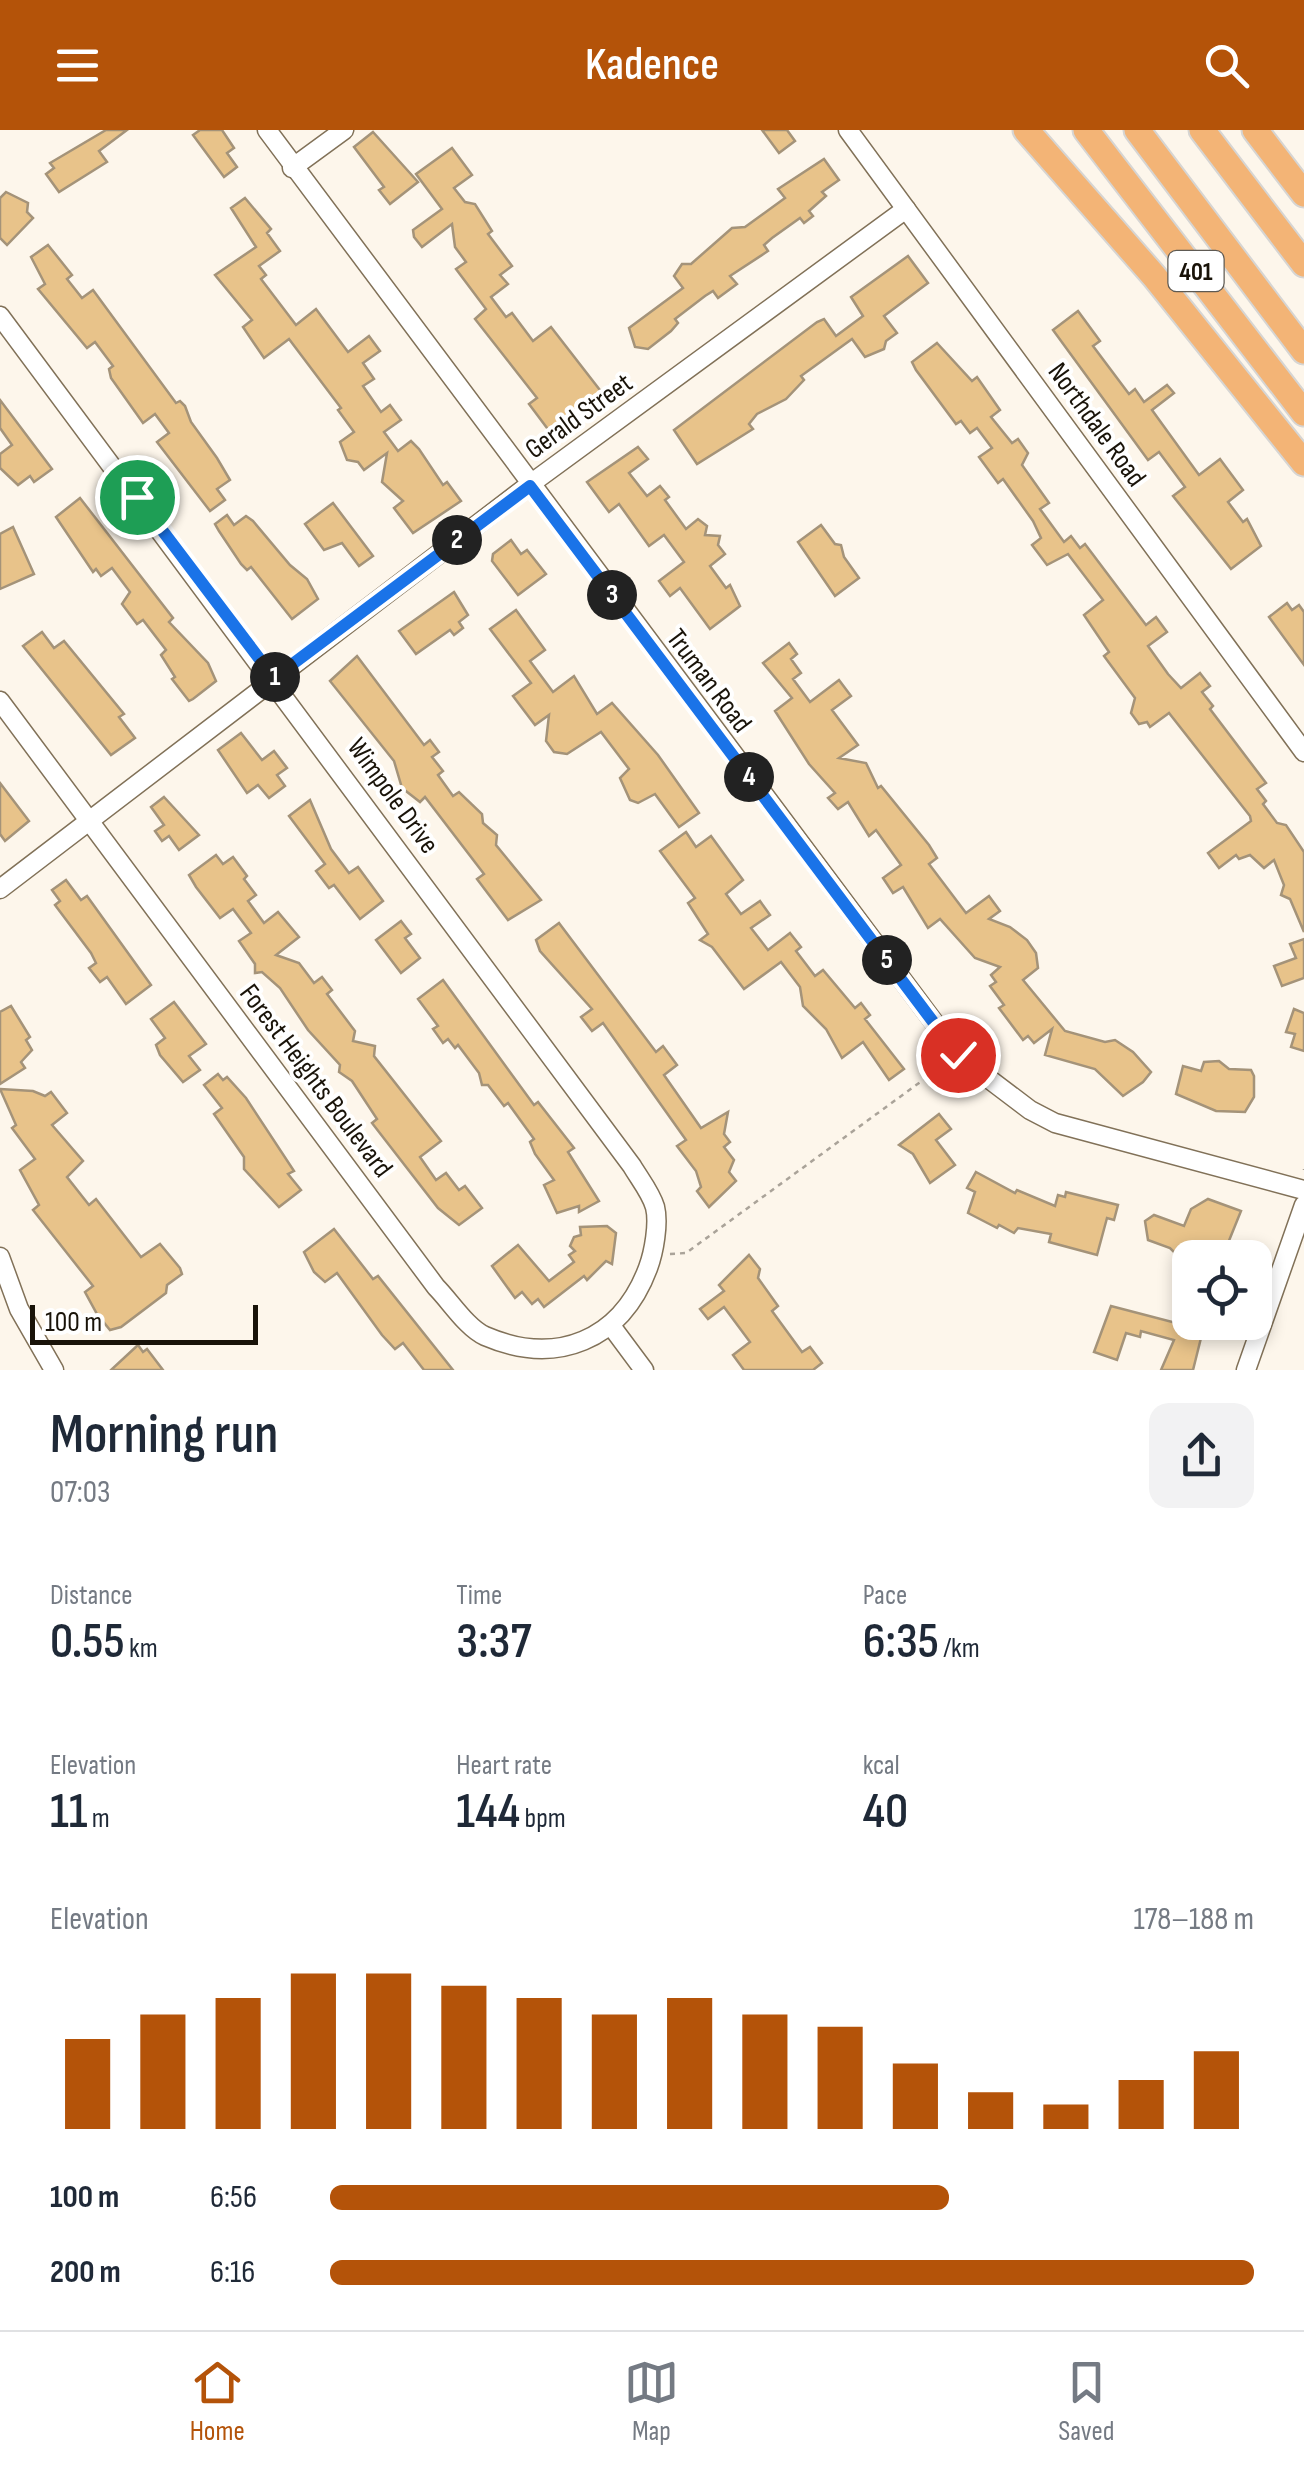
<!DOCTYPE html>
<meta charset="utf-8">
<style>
body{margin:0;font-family:"Sofia Sans Condensed",sans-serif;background:#f2f2f3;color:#1f2937;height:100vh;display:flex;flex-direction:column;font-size:38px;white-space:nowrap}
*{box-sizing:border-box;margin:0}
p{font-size:32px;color:#747a83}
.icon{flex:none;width:55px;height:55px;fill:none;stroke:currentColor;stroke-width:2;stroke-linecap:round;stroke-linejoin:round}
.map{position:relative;height:1240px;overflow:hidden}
.side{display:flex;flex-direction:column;background:#fff;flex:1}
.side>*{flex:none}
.buttons{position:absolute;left:1172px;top:1110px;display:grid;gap:20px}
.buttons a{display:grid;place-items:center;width:100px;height:100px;border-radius:20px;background:#fff;box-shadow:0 5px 15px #0003;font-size:50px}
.scale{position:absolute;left:30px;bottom:25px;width:228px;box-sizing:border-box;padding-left:10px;border:5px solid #191309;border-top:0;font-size:28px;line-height:35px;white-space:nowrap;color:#191309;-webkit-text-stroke:8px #fff;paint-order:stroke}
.pin{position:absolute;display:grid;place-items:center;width:85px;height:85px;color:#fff;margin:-42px;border:5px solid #fff;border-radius:50%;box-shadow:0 2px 10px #0007}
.km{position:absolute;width:50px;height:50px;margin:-25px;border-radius:50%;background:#222;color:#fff;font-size:28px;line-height:50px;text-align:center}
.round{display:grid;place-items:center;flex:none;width:105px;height:105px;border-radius:20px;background:#f2f2f3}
.headline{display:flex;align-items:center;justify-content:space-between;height:170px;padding:0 50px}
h1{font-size:55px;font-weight:600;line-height:75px}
.stats{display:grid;grid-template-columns:repeat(3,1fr);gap:15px;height:170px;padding:10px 50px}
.stats div{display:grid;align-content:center}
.stats b{font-size:50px;font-weight:600}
.stats small{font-size:28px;font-weight:400}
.stats p{font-size:28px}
.chart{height:280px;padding:20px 50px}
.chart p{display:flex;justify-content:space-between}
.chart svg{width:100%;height:180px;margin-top:10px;stroke:#b45309;stroke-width:6}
ul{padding:0 50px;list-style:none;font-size:32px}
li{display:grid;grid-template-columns:160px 120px 1fr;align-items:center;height:75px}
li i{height:25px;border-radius:12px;background:#b45309}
header{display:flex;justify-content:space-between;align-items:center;height:130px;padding:0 50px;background:#b45309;color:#fff;font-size:45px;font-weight:600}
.tab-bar{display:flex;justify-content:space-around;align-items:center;height:140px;border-top:2px solid #e0e1e3;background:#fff;font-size:28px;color:#747a83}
.tab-bar a{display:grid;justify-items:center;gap:5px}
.tab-bar .selected{color:#b45309}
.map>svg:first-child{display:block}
</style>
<header><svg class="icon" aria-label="menu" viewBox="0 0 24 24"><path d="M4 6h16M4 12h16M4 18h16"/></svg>Kadence<svg class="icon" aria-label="search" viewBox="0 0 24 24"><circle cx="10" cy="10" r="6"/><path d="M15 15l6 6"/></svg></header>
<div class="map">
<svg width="1304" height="1240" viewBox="0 0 1304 1240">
<rect width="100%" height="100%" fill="#fdf6eb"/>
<g fill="#e8c38a" stroke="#a49379" stroke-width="2.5">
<polygon points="106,0 127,0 99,21 107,32 59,62 46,44 54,38 50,33"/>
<polygon points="200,0 222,0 234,18 227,23 237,37 224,47 193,5"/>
<polygon points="762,0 787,0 795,11 779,23"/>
<polygon points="373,2 418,52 390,74 379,60 384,57 354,17"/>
<polygon points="452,18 472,45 454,58 465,72 475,74 492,101 488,104 512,136 500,145 508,154 491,167 506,187 512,183 533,211 551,197 603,264 550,302 529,274 537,268 475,189 486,179 456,139 466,132 455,117 452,94 422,117 414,107 413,100 442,79 416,44"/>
<polygon points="824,29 839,50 822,62 826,66 809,81 813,86 804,93 800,88 772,108 764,115 768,121 730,146 737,154 718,168 713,161 705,166 675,189 678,193 671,201 648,219 635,217 629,198 683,158 674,146 682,134 691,134 732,98 745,97 785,68 778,59"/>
<polygon points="6,62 28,73 27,82 33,88 7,115 0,108 0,68"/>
<polygon points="245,68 271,99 267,103 280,121 259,136 266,145 261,149 296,195 316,179 348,222 369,206 380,221 363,233 374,249 363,256 381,282 390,275 401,290 384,302 398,321 411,311 419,319 443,355 447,352 461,371 413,403 394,378 403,371 382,352 387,323 364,340 358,332 347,330 340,312 354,302 338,280 341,278 289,209 264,228 243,197 252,190 215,145 256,117 231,78"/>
<polygon points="48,115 72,145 67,149 82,168 93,160 176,273 180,271 185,276 191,292 217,328 230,350 217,359 225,370 210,381 157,312 169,303 155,284 143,293 111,248 109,239 113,236 95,212 87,218 38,159 45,154 31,127"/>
<polygon points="908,126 928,153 884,186 897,203 886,211 884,219 865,227 852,209 801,246 804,250 786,269 757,284 749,294 753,299 697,334 674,300 817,192 824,189 836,206 863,186 851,167"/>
<polygon points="1078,181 1100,211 1093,216 1129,264 1135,259 1144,272 1167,255 1174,263 1152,280 1199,345 1220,329 1243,360 1228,372 1243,392 1247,389 1261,416 1231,439 1173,366 1185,357 1159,322 1148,330 1053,200"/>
<polygon points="937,213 972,251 977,247 1000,280 991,287 1012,313 1018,309 1028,323 1022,335 1049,373 1040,379 1064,412 1071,406 1080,418 1085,414 1146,495 1156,487 1167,502 1148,516 1168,544 1181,558 1200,543 1210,556 1202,562 1213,576 1210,579 1266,653 1257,659 1266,671 1263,674 1277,693 1286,695 1304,722 1304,802 1290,769 1281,765 1284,755 1274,730 1264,738 1250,725 1239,729 1236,725 1219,738 1208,723 1251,691 1250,686 1169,583 1150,597 1147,592 1139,594 1131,583 1135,568 1104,526 1109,522 1084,485 1103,470 1068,424 1047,435 1032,415 1041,408 1033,391 1003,349 998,353 979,327 992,318 977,298 970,303 961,291 956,294 916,240 912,232"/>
<polygon points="0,270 52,339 34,352 30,346 18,355 0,338 0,324 12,315 0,298"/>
<polygon points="638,317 648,329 629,343 647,366 660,356 669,367 665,370 686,399 698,389 707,396 705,405 720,406 718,415 725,424 710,436 726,458 730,455 740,476 710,499 680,458 670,466 659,451 684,432 664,405 649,416 619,374 609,382 587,352"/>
<polygon points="80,368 173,488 169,492 208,533 216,551 193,569 189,571 172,549 175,547 161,525 166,520 143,490 137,494 122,474 130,462 112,438 101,446 96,439 93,442 56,387"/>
<polygon points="333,373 373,426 359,436 342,413 324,420 305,394"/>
<polygon points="227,385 234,395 246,386 253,391 290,435 307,449 318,469 292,489 251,437 247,440 241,434 219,401 215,394"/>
<polygon points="821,395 835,414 841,415 844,427 859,448 835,466 798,412"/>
<polygon points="13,397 34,444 0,459 0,404"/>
<polygon points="511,410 521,424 527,420 546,444 518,465 492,431 493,424"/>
<polygon points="454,462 468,485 459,492 463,498 454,505 450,500 416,524 399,501"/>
<polygon points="1287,473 1292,480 1299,475 1304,482 1304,535 1269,487"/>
<polygon points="516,480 545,520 530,531 553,562 574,546 597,584 612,573 658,625 699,683 679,697 655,664 638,673 630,670 620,648 629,639 601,602 567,624 554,622 546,611 549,585 535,595 513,566 531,553 490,499"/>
<polygon points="42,502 54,518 64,511 124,584 119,587 135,608 111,625 23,516"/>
<polygon points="789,513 797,524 791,529 801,543 793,549 810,572 839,550 851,566 832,580 858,615 839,628 866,633 878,658 881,656 929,715 937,728 929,734 966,783 989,766 1000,781 989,789 1010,797 1027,810 1036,823 1038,838 1023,850 1065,901 1105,912 1115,910 1133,922 1151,942 1143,952 1123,966 1095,939 1045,925 1052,899 1034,913 1028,906 1023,910 999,878 1004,875 990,856 996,852 991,845 1000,837 975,828 940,789 928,798 903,757 893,763 883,748 901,735 876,700 869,706 848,672 838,679 828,668 835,663 809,634 775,581 792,568 763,533"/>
<polygon points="357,526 424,615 430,610 439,622 432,627 443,641 438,645 453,666 459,662 482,684 483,693 497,705 496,715 541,770 508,790 477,749 484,744 425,667 420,672 402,658 394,631 330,551"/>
<polygon points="241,603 262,630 274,621 287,638 277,645 285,656 269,668 258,655 247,663 218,620"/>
<polygon points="0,653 29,691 5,711 0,704"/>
<polygon points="164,667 199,705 179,720 169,706 162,711 155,701 164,695 151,677"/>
<polygon points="310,670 331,719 349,743 358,737 383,771 360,789 334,755 329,758 316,741 325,734 289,686"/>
<polygon points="686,702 696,717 711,706 743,750 726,764 741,784 760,771 770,785 751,798 768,820 790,803 801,817 796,821 815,846 823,840 855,878 861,873 870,885 865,889 904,939 889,950 863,912 842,928 826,899 803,876 800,857 781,832 744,859 712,817 700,810 708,804 688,773 695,768 660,721"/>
<polygon points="216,725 223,734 233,727 247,746 244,749 256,765 248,771 264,793 278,782 299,807 276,825 299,833 314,853 322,847 332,860 327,864 355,901 353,911 375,916 374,926 441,1011 420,1027 436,1050 446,1043 459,1060 465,1056 482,1078 459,1095 438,1078 372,993 377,989 352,951 339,942 340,935 308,900 280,858 262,842 255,843 255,834 239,811 251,803 233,779 220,788 196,757 189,745"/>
<polygon points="66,750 81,770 87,766 151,855 126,874 107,847 100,852 89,838 96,833 91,823 55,775 60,771 52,760"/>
<polygon points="401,791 411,804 405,808 420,828 401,843 376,810"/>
<polygon points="559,793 656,922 663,916 677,935 664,945 701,998 728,982 724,1004 730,1012 724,1017 734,1030 729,1042 736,1051 709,1077 697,1061 701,1057 696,1041 677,1016 686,1010 603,893 592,901 581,887 592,879 540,821 536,810"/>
<polygon points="1304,809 1304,848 1282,856 1274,836 1296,828 1290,814"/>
<polygon points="443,850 534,975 538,972 574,1018 568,1022 599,1071 579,1082 579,1076 557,1083 544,1055 554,1050 535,1024 530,1012 534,1009 508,973 504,976 488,955 482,955 479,943 458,915 455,918 448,909 443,913 433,899 438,896 418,869"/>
<polygon points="174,872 206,914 189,926 200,940 183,952 160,925 156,915 165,908 151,889"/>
<polygon points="11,876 30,907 26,910 32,920 21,932 25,938 0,954 0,882"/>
<polygon points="1294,879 1304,883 1304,921 1291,917 1295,904 1286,902"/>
<polygon points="1219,931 1229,939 1251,940 1254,946 1254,967 1245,982 1216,981 1176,964 1183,936 1201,941 1204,932"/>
<polygon points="218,944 223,950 227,947 246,968 294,1041 288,1044 301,1060 279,1077 244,1039 244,1027 214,984 222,978 204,955"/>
<polygon points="0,959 33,961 45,966 51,962 67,983 52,995 83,1031 67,1047 89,1075 96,1069 141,1127 160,1114 180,1138 182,1144 167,1155 166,1163 121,1197 110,1200 97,1184 85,1162 93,1156 33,1080 39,1075 20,1040 35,1029 12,998 16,995"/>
<polygon points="939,984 951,999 936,1010 955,1035 930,1053 913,1024 899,1015"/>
<polygon points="976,1042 1015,1063 1017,1060 1055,1076 1058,1065 1065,1067 1066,1062 1118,1075 1114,1090 1107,1088 1097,1125 1049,1112 1051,1104 1018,1098 1014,1103 999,1095 997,1098 968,1083 975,1062 967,1058"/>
<polygon points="1208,1069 1241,1081 1222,1128 1179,1127 1170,1118 1148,1110 1145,1091 1154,1085 1184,1096 1191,1079"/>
<polygon points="607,1096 616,1103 612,1134 606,1131 587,1150 584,1146 544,1177 538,1169 532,1174 522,1162 515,1168 492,1136 518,1115 549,1151 574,1132 569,1125 575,1121 570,1116 574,1107 581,1105 580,1097"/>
<polygon points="334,1099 373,1149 378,1146 453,1240 424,1240 403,1213 395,1219 382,1205 337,1143 325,1152 314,1142 304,1122"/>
<polygon points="749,1125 760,1139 758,1148 778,1176 772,1181 802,1222 810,1217 822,1233 813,1240 744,1240 733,1225 750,1212 724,1177 708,1189 700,1179 724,1161 719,1155"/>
<polygon points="1186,1156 1190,1157 1190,1197 1203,1200 1193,1240 1161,1240 1174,1210 1141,1201 1140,1207 1126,1203 1117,1230 1094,1222 1111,1176 1176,1193"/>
<polygon points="138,1215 143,1222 147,1219 163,1240 111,1240"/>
</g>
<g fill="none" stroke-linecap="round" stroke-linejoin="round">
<defs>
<g id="minor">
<polyline points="267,0 960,927 1030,980 1055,993 1304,1060"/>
<polyline points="848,0 1304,622"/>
<polyline points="292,38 344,0"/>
<path d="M0,186L632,1036C639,1048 651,1063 655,1077C659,1093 654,1122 648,1138C621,1210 557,1237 485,1206C467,1198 450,1171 436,1157L0,571"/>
<polyline points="0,759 529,355 906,79"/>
<polyline points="0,1127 19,1179 54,1240"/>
<polyline points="612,1197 644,1240"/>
<polyline points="1246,1240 1304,1075"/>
</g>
<g id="highway">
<polyline points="1026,0 1154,146 1304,333"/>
<polyline points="1086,0 1304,283"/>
<polyline points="1137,0 1304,221"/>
<polyline points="1202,0 1304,134"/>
<polyline points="1255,0 1304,64"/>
</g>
</defs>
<use href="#minor" stroke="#817158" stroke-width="21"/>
<use href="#highway" stroke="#d6d5d3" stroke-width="29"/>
<g stroke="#aaa399" stroke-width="2.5" stroke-dasharray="5 5" stroke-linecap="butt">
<polyline points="1304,1039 1304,1040"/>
<polyline points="670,1124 686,1123 945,934"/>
</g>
<use href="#minor" stroke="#fff" stroke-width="18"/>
<use href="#highway" stroke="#f3b476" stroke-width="25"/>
</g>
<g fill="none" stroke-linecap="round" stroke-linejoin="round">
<defs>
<polyline id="route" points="137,367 274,548 530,356 958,925"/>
</defs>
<use href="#route" stroke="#fff" stroke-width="20"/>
<use href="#route" stroke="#1a73e8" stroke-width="12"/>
</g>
<g text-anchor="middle" stroke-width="8" stroke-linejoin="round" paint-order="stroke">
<rect fill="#fff" stroke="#5e5a53" stroke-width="2.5" x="1168.5" y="121" width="55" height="40" rx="8"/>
<g font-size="25" font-weight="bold" fill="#191309">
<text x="1196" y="150">401</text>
</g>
<g font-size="28" fill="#191309" stroke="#fff">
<text transform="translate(578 285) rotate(-36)" y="10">Gerald Street</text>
<text transform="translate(1098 294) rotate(54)" y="10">Northdale Road</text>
<text transform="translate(710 550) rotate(53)" y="10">Truman Road</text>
<text transform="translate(394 665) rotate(54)" y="10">Wimpole Drive</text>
<text transform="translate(317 950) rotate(53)" y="10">Forest Heights Boulevard</text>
</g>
</g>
</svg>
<div class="buttons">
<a><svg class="icon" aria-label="locate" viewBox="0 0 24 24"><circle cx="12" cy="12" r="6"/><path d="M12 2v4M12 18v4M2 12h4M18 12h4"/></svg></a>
</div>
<div class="scale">100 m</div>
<div class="pin" style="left:137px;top:367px;background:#1e9e55"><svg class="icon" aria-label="arrive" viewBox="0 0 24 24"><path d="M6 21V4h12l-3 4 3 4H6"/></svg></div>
<div class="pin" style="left:958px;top:925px;background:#d93025"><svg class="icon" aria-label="check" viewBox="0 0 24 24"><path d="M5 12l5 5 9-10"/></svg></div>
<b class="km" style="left:275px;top:547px">1</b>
<b class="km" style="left:457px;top:410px">2</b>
<b class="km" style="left:612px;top:465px">3</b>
<b class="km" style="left:749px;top:647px">4</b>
<b class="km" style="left:887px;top:830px">5</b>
</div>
<section class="side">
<div class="headline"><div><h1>Morning run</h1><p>07:03</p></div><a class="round"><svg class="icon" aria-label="share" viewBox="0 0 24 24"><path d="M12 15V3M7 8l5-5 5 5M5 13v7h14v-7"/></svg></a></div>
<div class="stats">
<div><p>Distance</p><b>0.55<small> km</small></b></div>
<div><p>Time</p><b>3:37</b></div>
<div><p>Pace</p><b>6:35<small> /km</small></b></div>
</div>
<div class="stats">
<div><p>Elevation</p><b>11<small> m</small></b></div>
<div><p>Heart rate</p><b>144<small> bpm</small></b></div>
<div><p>kcal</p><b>40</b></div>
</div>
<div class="chart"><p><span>Elevation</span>178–188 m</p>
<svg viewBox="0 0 160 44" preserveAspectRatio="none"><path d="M5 44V22M15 44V16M25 44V12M35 44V6M45 44V6M55 44V9M65 44V12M75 44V16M85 44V12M95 44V16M105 44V19M115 44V28M125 44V35M135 44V38M145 44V32M155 44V25"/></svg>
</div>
<ul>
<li><b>100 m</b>6:56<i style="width:67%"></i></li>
<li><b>200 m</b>6:16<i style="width:100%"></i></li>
</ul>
</section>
<nav class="tab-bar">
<a class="selected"><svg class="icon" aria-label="home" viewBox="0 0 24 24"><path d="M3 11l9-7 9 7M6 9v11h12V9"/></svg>Home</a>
<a><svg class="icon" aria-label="map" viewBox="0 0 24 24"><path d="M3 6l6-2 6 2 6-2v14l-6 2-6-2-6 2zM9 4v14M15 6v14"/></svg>Map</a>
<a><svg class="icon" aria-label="saved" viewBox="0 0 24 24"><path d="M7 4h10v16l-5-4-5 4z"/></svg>Saved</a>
</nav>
